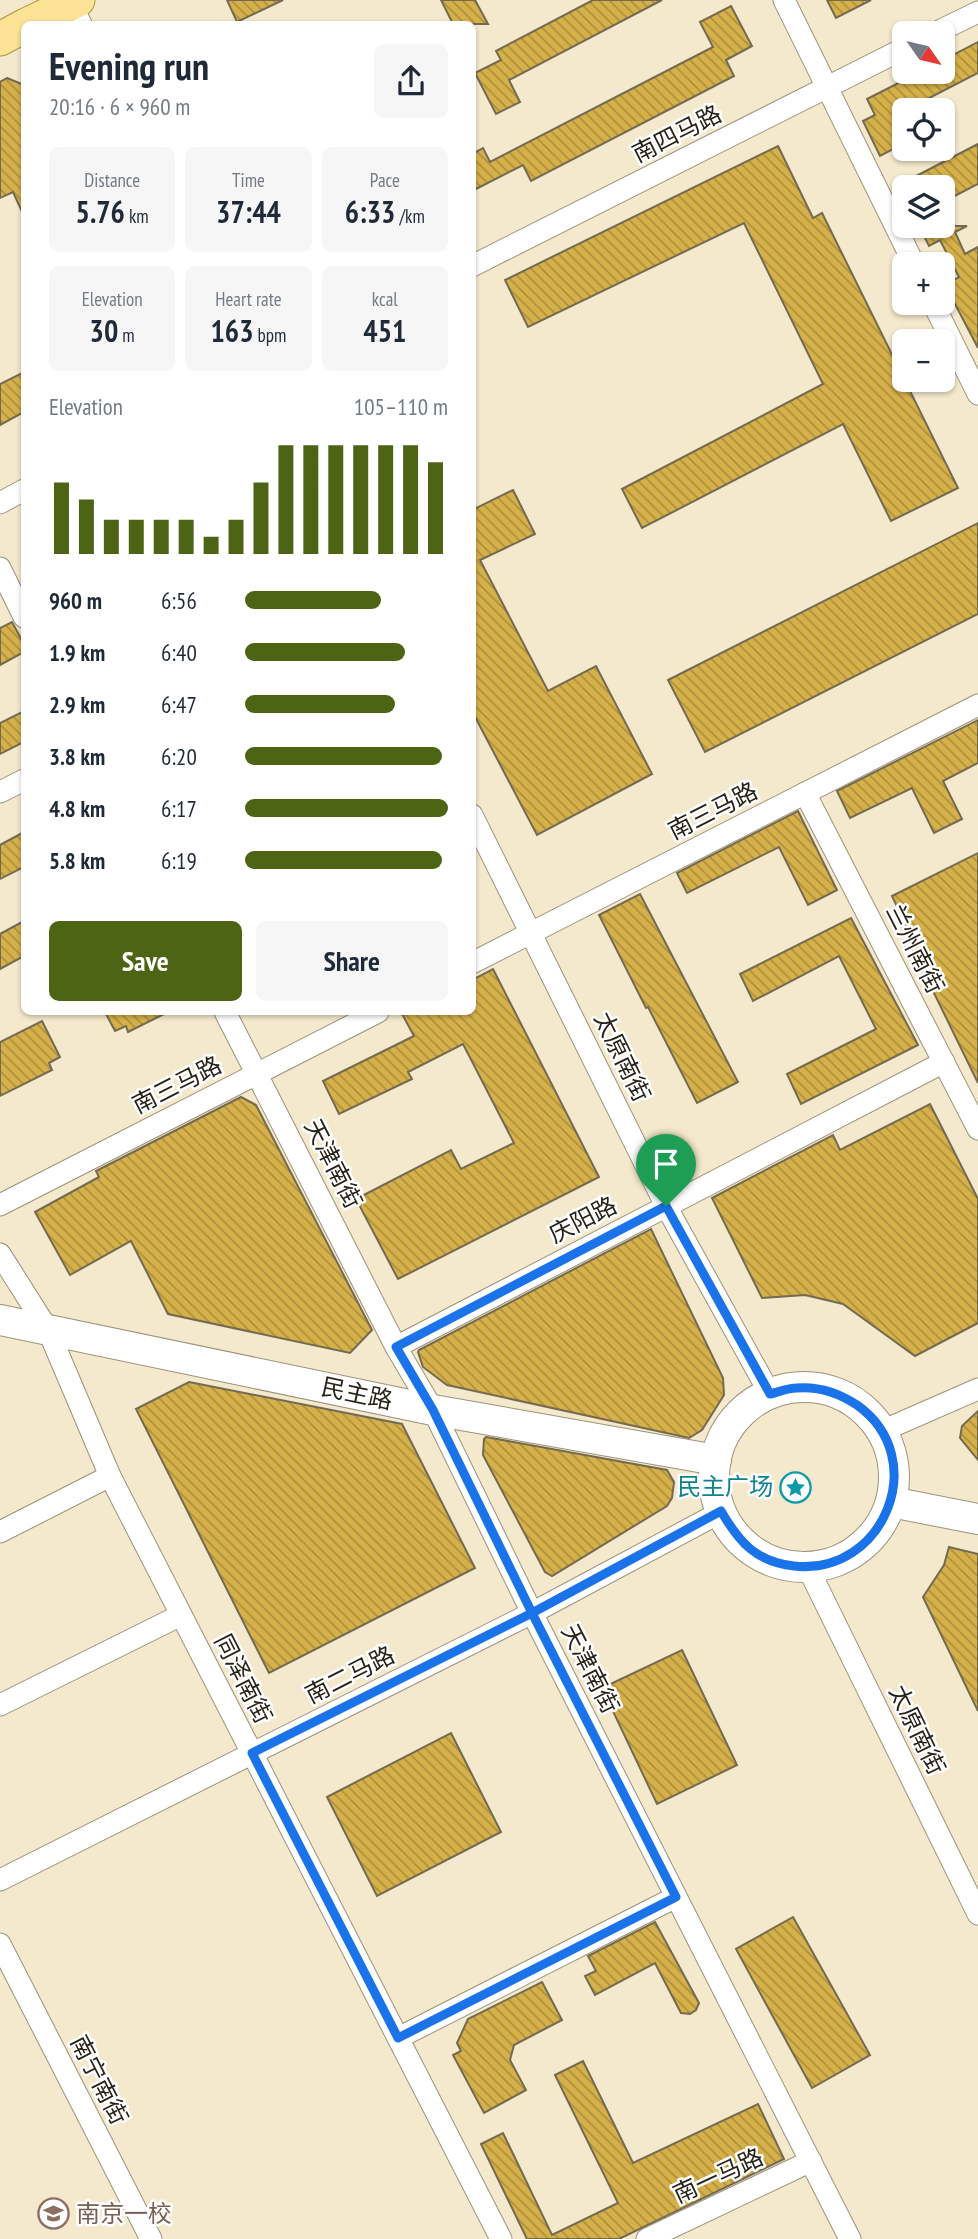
<!DOCTYPE html>
<meta charset="utf-8">
<style>
body{margin:0;font-family:"PT Sans Narrow","Noto Sans SC",sans-serif;background:#f6f6f7;color:#1f2937;height:100vh;display:flex;flex-direction:column;font-size:26px;white-space:nowrap}
*{box-sizing:border-box;margin:0}
p{font-size:23px;color:#747a83}
.icon{flex:none;width:38px;height:38px;fill:none;stroke:currentColor;stroke-width:2;stroke-linecap:round;stroke-linejoin:round}
.map{position:relative;flex:1;overflow:hidden}
.side{position:absolute;left:21px;top:21px;width:455px;height:994px;display:flex;flex-direction:column;background:#fff;border-radius:10px;box-shadow:0 2px 5px #0004}
.side>*{flex:none}
.needle{width:46px;rotate:124deg}
.controls{position:absolute;left:892px;top:21px;display:grid;gap:14px}
.controls a{display:grid;place-items:center;width:63px;height:63px;border-radius:10px;background:#fff;box-shadow:0 2px 5px #0004;font-size:35px}
.pin{position:absolute;display:grid;place-items:center;width:60px;height:60px;color:#fff;margin:-72px -30px;border-radius:50% 50% 50% 0;rotate:-45deg;box-shadow:0 0 7px #0007}
.pin .icon{rotate:45deg}
.round{display:grid;place-items:center;flex:none;width:74px;height:74px;border-radius:10px;background:#f6f6f7}
.overview{display:flex;align-items:center;justify-content:space-between;height:119px;padding:0 28px}
h1{font-size:38px;font-weight:700;line-height:52px}
.figures{display:grid;grid-template-columns:repeat(3,1fr);gap:10px;height:119px;padding:7px 28px}
.figures div{display:grid;align-content:center;border-radius:10px;background:#f6f6f7;text-align:center}
.figures b{font-size:30px;font-weight:700}
.figures small{font-size:19px;font-weight:400}
.figures p{font-size:19px}
.chart{height:196px;padding:14px 28px}
.chart p{display:flex;justify-content:space-between}
.chart svg{width:100%;height:126px;margin-top:7px;stroke:#4c6413;stroke-width:6}
.button{display:flex;gap:14px;margin-top:auto;padding:14px 28px}
.button a{flex:1;height:80px;border-radius:10px;background:#4c6413;color:#fff;font-size:28px;font-weight:700;line-height:80px;text-align:center}
.button a+a{background:#f6f6f7;color:#1f2937}
ul{padding:0 28px;list-style:none;font-size:23px}
li{display:grid;grid-template-columns:112px 84px 1fr;align-items:center;height:52px}
li i{height:18px;border-radius:9px;background:#4c6413}
.map>svg:first-child{display:block}
</style>
<div class="map">
<svg width="978" height="2239" viewBox="0 0 978 2239">
<defs>
<pattern id="building-back-hatch" width="6" height="6" patternUnits="userSpaceOnUse" patternTransform="scale(1.75)"><rect width="6" height="6" fill="#d6b14a"/><path d="M-1 5l2 2M0 0l6 6M5-1l2 2" fill="none" stroke="#ae903d"/></pattern>
</defs>
<rect width="100%" height="100%" fill="#f4e9cd"/>
<g fill="url(#building-back-hatch)" stroke="#736a51" stroke-width="2">
<polygon points="227,0 283,0 237,22"/>
<polygon points="441,0 475,0 488,24 453,24"/>
<polygon points="593,0 662,0 509,80 520,102 496,114 475,73 501,60 496,51"/>
<polygon points="827,0 871,0 836,18"/>
<polygon points="731,6 752,46 726,60 734,76 531,181 523,165 472,191 472,154 483,148 490,162 713,47 700,22"/>
<polygon points="978,42 978,73 896,115 905,131 905,143 880,156 863,121 875,115 867,99 920,72 943,72 943,60"/>
<polygon points="7,78 24,85 24,216 13,192 0,198 0,82"/>
<polygon points="978,144 978,184 943,202 943,187 895,187"/>
<polygon points="778,146 813,218 822,213 958,488 891,521 843,424 642,528 622,489 823,384 744,223 528,327 505,280"/>
<polygon points="919,226 967,226 955,232 965,254 978,247 978,348 945,285 959,277 940,240 929,246"/>
<polygon points="24,372 24,412 0,425 0,384"/>
<polygon points="513,490 535,534 480,560 548,691 596,666 652,774 537,835 472,711 472,510"/>
<polygon points="978,523 978,614 705,752 668,680"/>
<polygon points="12,622 24,644 24,652 0,665 0,628"/>
<polygon points="24,711 24,742 0,754 0,723"/>
<polygon points="978,720 978,763 943,781 962,819 934,833 912,788 850,818 837,791"/>
<polygon points="798,811 837,890 808,905 779,847 687,893 677,873"/>
<polygon points="24,832 24,867 0,879 0,845"/>
<polygon points="978,853 978,1083 910,944 914,942 892,896"/>
<polygon points="640,894 738,1082 697,1103 648,1007 646,1008 599,915"/>
<polygon points="851,918 918,1045 801,1104 787,1074 876,1029 839,956 753,1001 740,974"/>
<polygon points="24,921 24,956 0,969 0,934"/>
<polygon points="493,969 599,1177 398,1279 356,1199 451,1150 461,1169 514,1143 463,1044 408,1072 412,1079 339,1114 323,1081 414,1036 401,1012 472,1012 472,980"/>
<polygon points="105,1012 168,1012 128,1032 126,1026 115,1031"/>
<polygon points="42,1021 60,1057 49,1063 52,1070 0,1096 0,1042"/>
<polygon points="241,1097 256,1105 372,1330 350,1353 168,1314 131,1241 70,1275 35,1212 99,1177 96,1171"/>
<polygon points="930,1104 978,1199 978,1323 915,1356 843,1304 805,1295 762,1298 712,1198 833,1135 840,1150"/>
<polygon points="651,1229 723,1378 724,1395 702,1430 689,1438 447,1385 423,1367 418,1352 419,1350"/>
<polygon points="189,1382 402,1424 475,1568 269,1673 136,1409"/>
<polygon points="978,1411 978,1460 960,1438 962,1426"/>
<polygon points="486,1437 667,1470 674,1482 672,1498 667,1506 552,1576 545,1572 483,1455 484,1439"/>
<polygon points="949,1547 978,1554 978,1711 923,1597 944,1565"/>
<polygon points="682,1650 737,1765 657,1804 602,1688"/>
<polygon points="451,1733 501,1832 377,1896 327,1797"/>
<polygon points="793,1917 870,2055 812,2088 736,1949"/>
<polygon points="655,1922 699,2003 696,2010 690,2014 681,2013 655,1963 595,1995 585,1976 596,1971 588,1956"/>
<polygon points="542,1982 562,2020 514,2045 510,2060 526,2090 484,2113 453,2055 461,2051 457,2043 468,2019"/>
<polygon points="583,2061 633,2163 758,2104 784,2159 619,2239 527,2239 481,2144 503,2133 552,2235 618,2203 555,2075"/>
</g>
<g fill="none" stroke-linecap="round" stroke-linejoin="round">
<defs>
<g id="street">
<polyline points="69,0 81,24"/>
<polyline points="784,0 914,264"/>
<polyline points="935,33 978,12"/>
<polyline points="472,266 905,48"/>
<polyline points="933,303 978,394"/>
<polyline points="0,503 24,490"/>
<polyline points="0,568 24,617"/>
<polyline points="0,792 24,780"/>
<polyline points="805,793 978,1129"/>
<polyline points="472,815 666,1206 770,1394"/>
<polyline points="472,963 978,705"/>
<polyline points="225,1012 396,1347 433,1410 532,1613 850,2239"/>
<polyline points="0,1205 378,1012"/>
<polyline points="0,1254 48,1330 110,1476 501,2239"/>
<polyline points="396,1347 944,1062"/>
<polyline points="882,1431 978,1389"/>
<polyline points="0,1532 110,1476"/>
<polyline points="808,1568 978,1914"/>
<polyline points="0,1705 181,1615"/>
<polyline points="0,1880 532,1613 721,1512"/>
<polyline points="0,1944 151,2239"/>
<polyline points="398,2038 676,1897"/>
<polyline points="647,2239 811,2161"/>
</g>
<g id="secondary">
<polyline points="0,1320 433,1410 716,1460"/>
<circle cx="804" cy="1477" r="90"/>
<polyline points="891,1502 978,1519"/>
</g>
<g id="primary">
<polyline points="28,24 78,0"/>
<polyline points="0,39 24,26"/>
</g>
</defs>
<use href="#street" stroke="#9c9278" stroke-width="23"/>
<use href="#secondary" stroke="#9c9278" stroke-width="32"/>
<use href="#primary" stroke="#af933a" stroke-width="35"/>
<use href="#street" stroke="#fff" stroke-width="21"/>
<use href="#secondary" stroke="#fff" stroke-width="30"/>
<use href="#primary" stroke="#fbe294" stroke-width="33"/>
</g>
<g fill="none" stroke-linecap="round" stroke-linejoin="round">
<defs>
<path id="route" d="M666,1206L396,1347L433,1410L532,1613L676,1897L398,2038L252,1753L532,1613L721,1511C739,1542 756,1562 794,1566C884,1576 932,1458 857,1405C839,1393 818,1386 796,1388C788,1388 779,1392 770,1394L666,1206"/>
</defs>
<use href="#route" stroke="#fff" stroke-width="14"/>
<use href="#route" stroke="#1a73e8" stroke-width="9"/>
</g>
<defs>
<symbol id="sight-ring" viewBox="-11 -11 22 22"><circle r="9.5" fill="#fff" stroke="#0f9aa8" stroke-width="1.5"/><path d="M0-6L1.8-2.2L6-1.7L2.9 1.2L3.7 5.4L0 3.3L-3.7 5.4L-2.9 1.2L-6-1.7L-1.8-2.2Z" fill="#0f9aa8"/></symbol>
<symbol id="school-ring" viewBox="-11 -11 22 22"><circle r="9.5" fill="#fff" stroke="#8d6e63" stroke-width="1.5"/><path d="M0-5L7-2L0 1L-7-2ZM-4 1L0 2.5L4 1V4Q0 6-4 4Z" fill="#8d6e63"/></symbol>
</defs>
<g fill-rule="evenodd">
<use href="#sight-ring" x="778" y="1470" width="35" height="35"/>
<use href="#school-ring" x="36" y="2196" width="35" height="35"/>
</g>
<g text-anchor="middle" stroke-width="5" stroke-linejoin="round" paint-order="stroke">
<g font-size="24" fill="#272318" stroke="#fff">
<text transform="translate(677 134) rotate(-27)" y="8">南四马路</text>
<text transform="translate(713 811) rotate(-27)" y="8">南三马路</text>
<text transform="translate(915 949) rotate(63)" y="8">兰州南街</text>
<text transform="translate(622 1057) rotate(64)" y="8">太原南街</text>
<text transform="translate(177 1085) rotate(-27)" y="8">南三马路</text>
<text transform="translate(333 1164) rotate(63)" y="8">天津南街</text>
<text transform="translate(583 1220) rotate(-27)" y="8">庆阳路</text>
<text transform="translate(357 1394) rotate(12)" y="8">民主路</text>
<text transform="translate(590 1669) rotate(63)" y="8">天津南街</text>
<text transform="translate(350 1675) rotate(-27)" y="8">南二马路</text>
<text transform="translate(243 1679) rotate(63)" y="8">同泽南街</text>
<text transform="translate(917 1730) rotate(64)" y="8">太原南街</text>
<text transform="translate(99 2080) rotate(63)" y="8">南宁南街</text>
<text transform="translate(718 2176) rotate(-25)" y="8">南一马路</text>
</g>
<g font-size="24" fill="#0d838f" stroke="#fff" text-anchor="end">
<text x="773" y="1495">民主广场</text>
</g>
<g font-size="24" fill="#785e54" stroke="#fff" text-anchor="start">
<text x="76" y="2222">南京一校</text>
</g>
</g>
</svg>
<div class="controls">
<a><svg class="needle" viewBox="-14 -14 28 28"><path d="M0-13l5 13h-10z" fill="#e53935"/><path d="M0 13l5-13h-10z" fill="#747a83"/></svg></a>
<a><svg class="icon" aria-label="locate" viewBox="0 0 24 24"><circle cx="12" cy="12" r="6"/><path d="M12 2v4M12 18v4M2 12h4M18 12h4"/></svg></a>
<a><svg class="icon" aria-label="layers" viewBox="0 0 24 24"><path d="M12 4l9 5-9 5-9-5zM3 14l9 5 9-5"/></svg></a>
<a>+</a>
<a>−</a>
</div>
<div class="pin" style="left:666px;top:1206px;background:#1e9e55"><svg class="icon" aria-label="arrive" viewBox="0 0 24 24"><path d="M6 21V4h12l-3 4 3 4H6"/></svg></div>
<section class="side">
<div class="overview"><div><h1>Evening run</h1><p>20:16 · 6 × 960 m</p></div><a class="round"><svg class="icon" aria-label="share" viewBox="0 0 24 24"><path d="M12 15V3M7 8l5-5 5 5M5 13v7h14v-7"/></svg></a></div>
<div class="figures">
<div><p>Distance</p><b>5.76<small> km</small></b></div>
<div><p>Time</p><b>37:44</b></div>
<div><p>Pace</p><b>6:33<small> /km</small></b></div>
</div>
<div class="figures">
<div><p>Elevation</p><b>30<small> m</small></b></div>
<div><p>Heart rate</p><b>163<small> bpm</small></b></div>
<div><p>kcal</p><b>451</b></div>
</div>
<div class="chart"><p><span>Elevation</span>105–110 m</p>
<svg viewBox="0 0 160 44" preserveAspectRatio="none"><path d="M5 44V19M15 44V25M25 44V32M35 44V32M45 44V32M55 44V32M65 44V38M75 44V32M85 44V19M95 44V6M105 44V6M115 44V6M125 44V6M135 44V6M145 44V6M155 44V12"/></svg>
</div>
<ul>
<li><b>960 m</b>6:56<i style="width:67%"></i></li>
<li><b>1.9 km</b>6:40<i style="width:79%"></i></li>
<li><b>2.9 km</b>6:47<i style="width:74%"></i></li>
<li><b>3.8 km</b>6:20<i style="width:97%"></i></li>
<li><b>4.8 km</b>6:17<i style="width:100%"></i></li>
<li><b>5.8 km</b>6:19<i style="width:97%"></i></li>
</ul>
<div class="button"><a>Save</a><a>Share</a></div>
</section>
</div>
